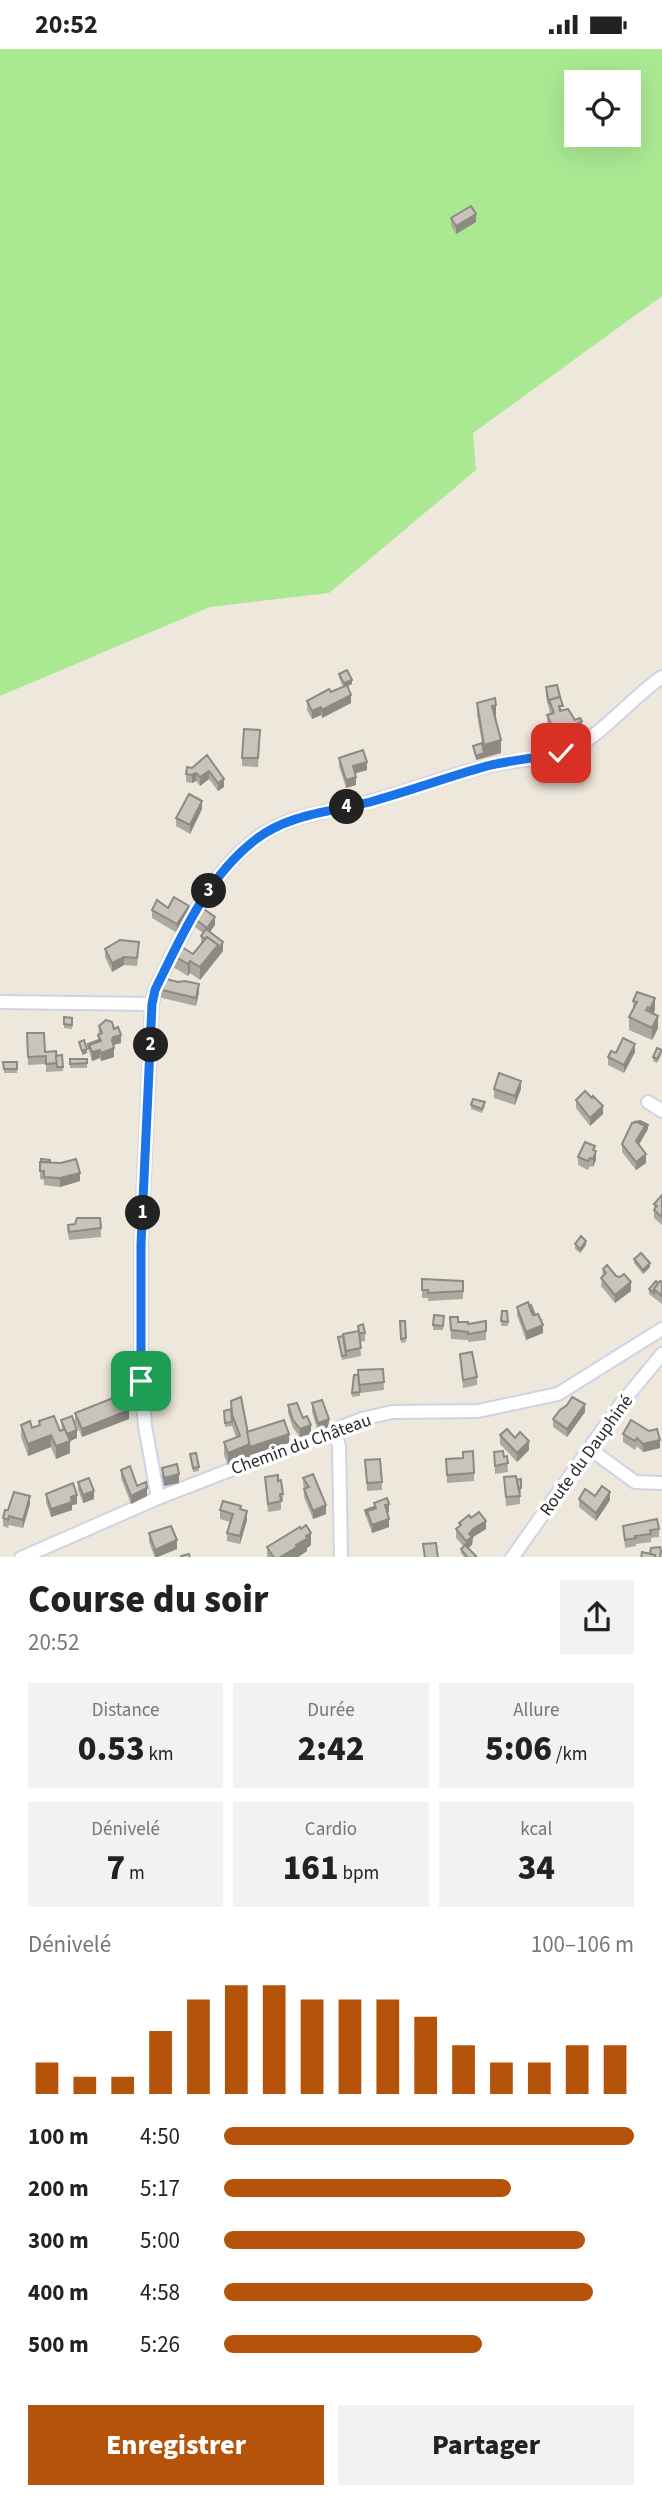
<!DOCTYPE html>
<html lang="fr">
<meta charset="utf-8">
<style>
body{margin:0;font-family:"Source Sans 3",sans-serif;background:#f2f2f2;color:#222;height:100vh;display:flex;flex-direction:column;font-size:26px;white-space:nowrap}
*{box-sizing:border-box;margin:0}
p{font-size:23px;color:#767676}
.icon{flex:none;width:38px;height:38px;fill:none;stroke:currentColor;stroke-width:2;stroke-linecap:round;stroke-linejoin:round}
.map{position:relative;height:1508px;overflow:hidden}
.details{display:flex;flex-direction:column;background:#fff;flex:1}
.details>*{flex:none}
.controls{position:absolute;left:564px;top:21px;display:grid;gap:14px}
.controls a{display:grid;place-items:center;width:77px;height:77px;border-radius:0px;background:#fff;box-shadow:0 7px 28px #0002;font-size:35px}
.pin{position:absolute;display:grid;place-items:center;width:60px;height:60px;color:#fff;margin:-30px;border-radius:14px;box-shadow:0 4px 10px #0006}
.km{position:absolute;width:35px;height:35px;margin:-18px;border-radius:50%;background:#222;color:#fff;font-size:19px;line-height:35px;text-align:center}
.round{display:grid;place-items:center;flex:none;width:74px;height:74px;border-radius:0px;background:#f2f2f2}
.headline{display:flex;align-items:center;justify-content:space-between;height:119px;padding:0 28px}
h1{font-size:38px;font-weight:800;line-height:52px}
.metrics{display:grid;grid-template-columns:repeat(3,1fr);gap:10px;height:119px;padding:7px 28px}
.metrics div{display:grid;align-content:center;border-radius:0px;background:#f2f2f2;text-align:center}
.metrics b{font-size:35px;font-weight:800}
.metrics small{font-size:19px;font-weight:400}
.metrics p{font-size:19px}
.chart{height:196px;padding:14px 28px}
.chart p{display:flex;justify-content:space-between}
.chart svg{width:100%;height:126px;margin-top:7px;stroke:#b45309;stroke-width:6}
.action{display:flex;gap:14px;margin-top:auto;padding:14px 28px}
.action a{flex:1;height:80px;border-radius:0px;background:#b45309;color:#fff;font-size:28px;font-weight:800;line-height:80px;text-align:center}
.action a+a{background:#f2f2f2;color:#222}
ul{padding:0 28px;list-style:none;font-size:23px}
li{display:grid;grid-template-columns:112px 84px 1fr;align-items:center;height:52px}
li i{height:18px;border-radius:9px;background:#b45309}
.status{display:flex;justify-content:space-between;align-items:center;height:49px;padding:0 35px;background:#fff;direction:ltr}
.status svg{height:19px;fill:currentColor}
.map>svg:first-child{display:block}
</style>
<div class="status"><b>20:52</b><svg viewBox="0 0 49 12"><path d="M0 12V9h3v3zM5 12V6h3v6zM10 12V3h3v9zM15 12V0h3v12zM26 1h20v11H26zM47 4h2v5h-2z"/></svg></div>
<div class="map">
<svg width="662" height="1509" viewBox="0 0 662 1509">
<rect width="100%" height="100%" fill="#eee7db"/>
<path fill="#aae992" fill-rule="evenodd" d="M0,0H662V247L473,384L476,421L329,544L210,558L0,647ZM576,33H628V86H576Z"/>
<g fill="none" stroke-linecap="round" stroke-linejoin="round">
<defs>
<g id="minor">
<polyline points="0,953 152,955"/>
<polyline points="648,1053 662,1062"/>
<polyline points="335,1381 339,1398 341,1509"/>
<polyline points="590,1400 635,1433 662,1434"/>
<path d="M158,1449L145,1377L141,1332V1195L152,955L155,941C181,888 207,829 254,791C285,767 323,764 359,755C404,745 447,726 492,716C514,711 539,711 560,705C598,693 629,650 662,628"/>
<polyline points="21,1509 158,1449 362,1370 392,1363 478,1362 558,1345 662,1280"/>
<polyline points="512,1509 620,1356 662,1305"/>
</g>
</defs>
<use href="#minor" stroke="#d0d3e5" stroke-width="16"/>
<use href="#minor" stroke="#fff" stroke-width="12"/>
</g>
<g fill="#ada9a1">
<polygon points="451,169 476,173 456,185 451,177"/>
<polygon points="339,625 352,635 347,637 351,654 322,669 321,666 312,670 307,661 307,652 343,638 339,629"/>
<polygon points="546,638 563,662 582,684 556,697 547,679 547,666 550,665 546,647"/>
<polygon points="477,654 496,668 501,704 476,711 473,697 482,694 477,666"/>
<polygon points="260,689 258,718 242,717 242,709"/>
<polygon points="207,706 224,738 218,742 209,730 200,737 196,732 192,734 186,733 186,725"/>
<polygon points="339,709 367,721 355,724 356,736 346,739 339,717"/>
<polygon points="202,760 190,785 176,777 176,769"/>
<polygon points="152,861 189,865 177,884 152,869"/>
<polygon points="191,867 215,876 209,883 223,902 200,931 190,924 188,927 171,917 171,905 193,905 201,895 201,887 203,884 191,875"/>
<polygon points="105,900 139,901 137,917 124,916 112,923 105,908"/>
<polygon points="158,940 199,943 196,957 158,948"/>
<polygon points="633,952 655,961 653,965 658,979 652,991 629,981 629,968 633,961"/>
<polygon points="64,968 72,969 72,980 64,979"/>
<polygon points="99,977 121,994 113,996 114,1008 101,1012 100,1009 92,1012 88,999 88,995 98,991"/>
<polygon points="27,984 45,1003 56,1007 62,1006 63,1022 46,1023 46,1015 28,1016"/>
<polygon points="635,1003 624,1024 608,1016 608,1008"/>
<polygon points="662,1005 657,1014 653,1012 653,1008"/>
<rect x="70" y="1010" width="17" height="9"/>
<polygon points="3,1013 17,1013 17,1024 4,1024"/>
<polygon points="494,1040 521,1040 515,1056 494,1049"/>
<polygon points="576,1051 603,1065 590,1077 576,1059"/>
<polygon points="471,1056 485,1057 482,1064 471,1060"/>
<polygon points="648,1080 639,1096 646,1114 636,1121 622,1103 622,1095"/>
<polygon points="595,1102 596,1111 593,1118 590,1117 588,1121 578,1116 578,1108"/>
<polygon points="50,1113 80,1132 60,1138 44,1136 44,1131 40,1130 40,1122"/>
<polygon points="662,1146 662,1176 654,1169 654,1155"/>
<polygon points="67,1179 101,1179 101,1188 69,1191"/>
<polygon points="575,1195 586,1196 580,1204 575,1200"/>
<polygon points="634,1210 650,1218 643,1225 634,1214"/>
<polygon points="603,1220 616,1227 631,1242 615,1254 601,1237"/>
<polygon points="422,1230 463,1232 463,1250 428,1252 428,1249 422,1249"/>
<polygon points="662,1233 662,1255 649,1245 649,1240 658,1234"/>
<polygon points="517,1258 543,1271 541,1272 543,1284 526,1291 517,1266"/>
<polygon points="502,1262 507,1262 508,1277 501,1277"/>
<polygon points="434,1266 444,1267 443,1281 433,1281"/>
<polygon points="450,1268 458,1273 468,1275 486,1272 486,1291 468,1293 468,1291 451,1290"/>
<polygon points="400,1272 405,1272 406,1293 401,1294"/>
<polygon points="358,1277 365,1284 365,1292 360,1293 361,1307 342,1311 338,1288 343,1289 358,1282"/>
<polygon points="460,1305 477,1328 477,1336 463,1339"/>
<polygon points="383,1320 384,1341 360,1344 360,1347 352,1348 354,1326"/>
<polygon points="231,1352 247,1383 289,1394 250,1406 250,1408 228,1416 224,1406 224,1393 236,1388 232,1377 225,1378 224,1362 231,1360"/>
<polygon points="312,1354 329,1378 318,1383 312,1363"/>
<polygon points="288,1356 303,1369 311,1385 300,1388 293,1379 288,1364"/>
<polygon points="585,1363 567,1388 553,1378 553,1370"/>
<polygon points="75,1364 129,1370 82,1388 75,1372"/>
<polygon points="61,1371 77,1389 70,1392 70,1404 56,1410 51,1398 28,1407 21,1388 21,1376 32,1379 60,1382 62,1381"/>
<polygon points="631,1371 660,1399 643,1403 637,1397 635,1401 623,1393 623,1385"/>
<polygon points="500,1386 529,1401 517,1413 500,1395"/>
<polygon points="494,1403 504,1408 507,1407 508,1423 495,1425"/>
<polygon points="190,1405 199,1418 199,1422 193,1423"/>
<polygon points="463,1409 474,1424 474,1432 447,1434 446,1410"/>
<polygon points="365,1411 382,1433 382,1441 367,1442"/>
<polygon points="162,1419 179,1434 164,1437 162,1428"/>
<polygon points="121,1421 147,1447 131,1455 121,1429"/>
<polygon points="265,1428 278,1432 283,1445 283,1453 281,1453 281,1461 268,1463"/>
<polygon points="504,1428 521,1430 521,1444 520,1444 520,1455 506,1457"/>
<polygon points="303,1429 326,1465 313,1470 304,1448"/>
<polygon points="78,1433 94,1450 83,1454 78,1441"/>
<polygon points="46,1445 77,1455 72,1456 72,1461 51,1468 46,1453"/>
<polygon points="579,1450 610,1451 596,1472 579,1458"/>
<polygon points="374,1454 389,1463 387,1464 389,1478 372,1484 365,1465 365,1461 374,1458"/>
<polygon points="30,1455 23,1479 9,1476 8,1479 3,1477 3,1469 8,1461"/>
<polygon points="220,1461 241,1461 247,1471 240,1495 227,1492 227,1484 230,1473 220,1470"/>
<polygon points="471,1469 486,1480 473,1488 472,1496 468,1499 476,1509 465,1509 461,1504 461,1500 464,1498 456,1489 456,1480 459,1478 459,1474"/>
<polygon points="623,1477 659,1480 659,1488 651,1489 651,1493 636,1495 636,1497 625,1499"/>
<polygon points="149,1484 177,1500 155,1509 149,1493"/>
<polygon points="311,1496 307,1499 307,1502 297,1508 267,1509 267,1498"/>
</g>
<g fill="#8d8983">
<polygon points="476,165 476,173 456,185 456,177"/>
<polygon points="352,631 352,635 344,639 344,634"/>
<polygon points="351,646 351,654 322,669 322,661"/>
<polygon points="496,656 496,668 492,669 492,657"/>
<polygon points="321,658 321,666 312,670 312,662"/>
<polygon points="582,672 582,684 556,697 556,685"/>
<polygon points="501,691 501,704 476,711 476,707 484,704 484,696"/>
<polygon points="367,713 367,721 353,725 353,717"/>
<polygon points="209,722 209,730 200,737 200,728"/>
<polygon points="196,724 196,732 192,734 192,726"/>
<polygon points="356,728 356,736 346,739 346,731"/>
<polygon points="224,730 224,738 218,742 218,734"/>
<polygon points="202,752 202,760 190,785 190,776"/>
<polygon points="189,857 189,865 177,884 177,875"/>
<polygon points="215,868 215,876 207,887 207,879"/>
<polygon points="223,893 223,902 200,931 200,918 218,896"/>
<polygon points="124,908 124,916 112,923 112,914"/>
<polygon points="190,912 190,924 188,927 188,915"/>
<polygon points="199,935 199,943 196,957 196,949"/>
<polygon points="655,949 655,961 650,972 650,960"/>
<polygon points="658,967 658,979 652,991 652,979"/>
<polygon points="121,986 121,994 113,996 112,991 113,988"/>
<polygon points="635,995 635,1003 624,1024 624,1016"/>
<polygon points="114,999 114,1008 101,1012 101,1004"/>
<polygon points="87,1000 87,1004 82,1006 82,1002"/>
<polygon points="100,1001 100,1009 92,1012 92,1003"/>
<polygon points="521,1032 521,1040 515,1056 515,1047"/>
<polygon points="603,1057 603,1065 590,1077 590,1069"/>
<polygon points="648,1076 648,1080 636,1100 636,1092 645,1077"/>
<polygon points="596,1102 596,1111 593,1118 593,1110"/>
<polygon points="646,1105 646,1114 636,1121 636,1113"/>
<polygon points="80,1124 80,1132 60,1138 60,1129"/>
<polygon points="586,1192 586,1196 580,1204 580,1200"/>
<polygon points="650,1214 650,1218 643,1225 643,1221"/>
<polygon points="631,1233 631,1242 615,1254 615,1246"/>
<polygon points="543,1276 543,1284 526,1291 526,1283"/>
<polygon points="585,1355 585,1363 567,1388 567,1380"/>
<polygon points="129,1361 129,1370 82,1388 82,1380"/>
<polygon points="329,1370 329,1378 318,1383 318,1374"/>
<polygon points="311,1376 311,1385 300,1388 300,1380"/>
<polygon points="77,1381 77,1389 70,1392 70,1404 56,1410 56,1397 66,1385"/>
<polygon points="289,1385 289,1394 250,1406 250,1408 228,1416 228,1404 250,1395"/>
<polygon points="51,1386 51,1398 28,1407 28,1395"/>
<polygon points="660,1391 660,1399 643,1403 643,1395"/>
<polygon points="529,1392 529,1401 517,1413 517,1404"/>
<polygon points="179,1425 179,1434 164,1437 164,1429"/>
<polygon points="147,1439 147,1447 131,1455 131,1447"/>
<polygon points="94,1442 94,1450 83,1454 83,1446"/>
<polygon points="610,1443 610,1451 596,1472 596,1464"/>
<polygon points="77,1446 77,1455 72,1456 72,1461 51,1468 51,1460 71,1448"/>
<polygon points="30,1447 30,1455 23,1479 23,1471"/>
<polygon points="389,1455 389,1463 385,1465 385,1456"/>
<polygon points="326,1456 326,1465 313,1470 313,1462"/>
<polygon points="247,1462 247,1471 240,1495 240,1487"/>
<polygon points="389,1470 389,1478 372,1484 372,1476"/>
<polygon points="486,1472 486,1480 473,1488 472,1496 466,1501 466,1492 473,1480"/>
<polygon points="311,1484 311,1496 307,1499 307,1502 297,1509 279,1509 296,1496 306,1487"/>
<polygon points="177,1491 177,1500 155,1509 155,1501"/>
</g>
<g fill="#c9c4bb" stroke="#8d8983" stroke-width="2">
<polygon points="471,157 476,165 456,177 451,169"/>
<polygon points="347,621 352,631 344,634 339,625"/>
<polygon points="347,636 351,646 322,661 321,658 312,662 307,652 329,640 331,643"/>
<polygon points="557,636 560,648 549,651 549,655 546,638"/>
<polygon points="560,648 563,657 559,657 560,662 568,660 575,671 580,669 582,672 556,685 547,666 554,664 549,651"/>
<polygon points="495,649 496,656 492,657 501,691 484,696 477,654"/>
<polygon points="244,680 260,681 258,709 242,709"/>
<polygon points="482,694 484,704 476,707 473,697"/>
<polygon points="363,701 367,713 353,717 356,728 346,731 339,709"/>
<polygon points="207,706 224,730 218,734 209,722 200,728 196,724 192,726 186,725 187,718 192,719"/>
<polygon points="189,745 202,752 190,776 176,769"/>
<polygon points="174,848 189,857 177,875 152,861 157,851 168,859"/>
<polygon points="197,855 215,868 207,879 191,867"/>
<polygon points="206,880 223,893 218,900 218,896 207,888 205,890 201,887"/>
<polygon points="207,888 218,896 200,918 190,912 188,915 171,905 175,894 193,905"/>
<polygon points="120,891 139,893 137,909 124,908 112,914 105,900"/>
<polygon points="162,929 178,933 185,932 199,935 196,949 158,940"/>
<polygon points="637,943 655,949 650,960 648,958 646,961 658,967 652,979 629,968 637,953 633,952"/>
<polygon points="64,968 72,969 72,976 64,975"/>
<polygon points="106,971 112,973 114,980 118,978 121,986 113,988 112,991 114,999 101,1004 100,1001 92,1003 89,996 101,992 98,986 102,984 99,977"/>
<polygon points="27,984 44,984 45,1003 56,1002 57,1014 46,1015 46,1007 28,1008"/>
<polygon points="623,989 635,995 624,1016 608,1008 611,1002 616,1004"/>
<polygon points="84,991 87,1000 82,1002 79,993"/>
<polygon points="99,991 99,992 89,996 89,1000 88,995"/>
<polygon points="657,999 662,1001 657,1010 653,1008"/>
<polygon points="62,1006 63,1018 57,1018 56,1007"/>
<polygon points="70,1010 87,1010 87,1014 70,1015"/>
<polygon points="3,1013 17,1013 17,1020 4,1020"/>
<polygon points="499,1024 521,1032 515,1047 494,1040"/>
<polygon points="585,1042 592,1049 593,1047 603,1057 590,1069 576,1051"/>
<polygon points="473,1050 485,1053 482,1060 471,1056"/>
<polygon points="640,1072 648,1076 645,1081 645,1077 637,1073 634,1073"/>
<polygon points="637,1073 645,1077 636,1092 646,1105 636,1113 622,1095 632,1074"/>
<polygon points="585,1093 595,1097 593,1101 596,1102 593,1110 590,1109 588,1112 578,1108"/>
<polygon points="41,1110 50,1111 50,1113 41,1113"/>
<polygon points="76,1110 80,1124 60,1129 44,1128 44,1122 40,1122 40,1113 61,1114"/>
<polygon points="662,1146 662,1168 654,1161 657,1157 654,1155"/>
<polygon points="77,1169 100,1169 101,1179 69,1183 68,1176 75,1175"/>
<polygon points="581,1187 586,1192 580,1200 575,1195"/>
<polygon points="641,1204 650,1214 643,1221 634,1210"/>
<polygon points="607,1216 616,1227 620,1228 624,1225 631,1233 615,1246 601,1229 606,1224 603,1220"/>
<polygon points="422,1230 463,1232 463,1242 428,1244 428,1241 422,1241"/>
<polygon points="656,1232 658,1234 654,1240 654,1244 649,1240"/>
<polygon points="660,1232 662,1233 662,1247 654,1240"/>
<polygon points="528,1253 533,1266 538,1265 543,1276 526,1283 517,1258"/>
<polygon points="531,1256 535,1266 533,1266 529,1257"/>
<polygon points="502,1262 507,1262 508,1273 501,1272"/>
<polygon points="434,1266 444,1267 443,1277 433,1276"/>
<polygon points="450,1268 458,1268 458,1273 468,1273 468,1275 486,1272 486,1282 468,1285 468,1283 451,1281"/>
<polygon points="400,1272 405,1272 406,1289 401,1290"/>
<polygon points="363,1275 365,1284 359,1284 361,1299 346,1302 343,1285 359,1282 358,1277"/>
<polygon points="343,1287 346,1306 342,1307 338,1288"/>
<polygon points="472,1303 477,1328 463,1331 460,1305"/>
<polygon points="383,1320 384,1333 359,1336 358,1321"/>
<polygon points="354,1326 358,1326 360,1343 352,1344"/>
<polygon points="123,1345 129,1361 82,1380 75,1364"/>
<polygon points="241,1348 250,1395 228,1404 224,1393 240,1387 232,1365 231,1352"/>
<polygon points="572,1348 585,1355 567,1380 553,1370 560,1361 567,1356"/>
<polygon points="322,1351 329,1370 318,1374 312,1354"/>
<polygon points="297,1354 303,1369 307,1367 311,1376 300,1380 293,1371 288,1356"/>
<polygon points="231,1360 232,1373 225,1374 224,1362"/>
<polygon points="54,1367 60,1382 65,1380 70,1392 56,1397 51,1386 28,1395 21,1376 30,1372 32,1379 40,1376 39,1372"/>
<polygon points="72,1367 77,1381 67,1385 61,1371"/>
<polygon points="284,1371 289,1385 250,1398 247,1383"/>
<polygon points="631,1371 649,1382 657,1380 660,1391 643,1395 637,1389 635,1392 623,1385"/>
<polygon points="507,1380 515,1389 520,1383 529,1392 517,1404 500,1386"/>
<polygon points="473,1402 474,1424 447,1426 446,1410 463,1409 463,1403"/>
<polygon points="503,1402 504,1408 507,1407 508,1414 495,1417 494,1403"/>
<polygon points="196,1404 199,1418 193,1419 190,1405"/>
<polygon points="380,1410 382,1433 367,1434 365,1411"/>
<polygon points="177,1415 179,1425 164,1429 162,1419"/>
<polygon points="130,1417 137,1437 146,1433 147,1439 131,1447 121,1421"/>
<polygon points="313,1425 326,1456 313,1462 304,1440 309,1438 303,1429"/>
<polygon points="278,1426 278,1432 281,1431 283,1445 280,1445 281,1452 268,1455 265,1428"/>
<polygon points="516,1427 520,1447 506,1448 504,1428"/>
<polygon points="89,1429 94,1442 83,1446 78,1433"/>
<polygon points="521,1430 521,1439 519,1440 517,1431"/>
<polygon points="73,1434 77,1446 71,1448 72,1453 51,1460 46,1445"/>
<polygon points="602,1437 610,1443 596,1464 579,1450 585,1440 595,1447"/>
<polygon points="14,1443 30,1447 23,1471 9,1467 8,1471 3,1469 5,1461 8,1461"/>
<polygon points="387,1449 389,1455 385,1456 389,1470 372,1476 367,1462 376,1459 374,1454"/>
<polygon points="223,1452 241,1457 240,1460 247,1462 240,1487 227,1484 233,1465 220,1461"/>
<polygon points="374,1458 374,1460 367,1462 367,1466 365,1461"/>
<polygon points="479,1463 486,1472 473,1480 469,1485 472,1488 466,1492 456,1480 461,1476 459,1474 469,1466 471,1469"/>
<polygon points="657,1470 659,1480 650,1481 651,1485 635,1487 636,1489 625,1491 623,1477"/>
<polygon points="306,1476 311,1484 306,1487 307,1490 296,1496 297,1498 279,1509 274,1509 267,1498 300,1478 301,1480"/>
<polygon points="171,1477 177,1491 155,1501 149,1484"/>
<polygon points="436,1494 438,1509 425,1509 423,1495"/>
<polygon points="465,1496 476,1507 474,1509 468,1509 461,1500"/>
<polygon points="660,1498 661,1502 660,1509 655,1509 655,1506 650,1505 651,1499"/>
<polygon points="642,1503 655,1506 655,1509 641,1509"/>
<polygon points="189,1505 190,1509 181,1509 181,1507"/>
</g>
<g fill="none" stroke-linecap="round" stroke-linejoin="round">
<defs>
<path id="route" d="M141,1332V1195L152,955L155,941C181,888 207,828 255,791C288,765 330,763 370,753C409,742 448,728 487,717C511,711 537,709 561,704"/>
</defs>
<use href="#route" stroke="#fff" stroke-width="14"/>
<use href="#route" stroke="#1a73e8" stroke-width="9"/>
</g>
<g text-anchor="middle" stroke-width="7" stroke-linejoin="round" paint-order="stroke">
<g font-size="18" fill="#2a2a2a" stroke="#fff">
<text transform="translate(301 1395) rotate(-20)" y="6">Chemin du Château</text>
<text transform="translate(586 1406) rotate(-54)" y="6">Route du Dauphiné</text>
</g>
</g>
</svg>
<div class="controls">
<a><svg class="icon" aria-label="locate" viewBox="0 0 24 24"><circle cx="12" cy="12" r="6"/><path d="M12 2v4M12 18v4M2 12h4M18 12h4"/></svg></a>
</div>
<div class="pin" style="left:141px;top:1332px;background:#1e9e55"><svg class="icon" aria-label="arrive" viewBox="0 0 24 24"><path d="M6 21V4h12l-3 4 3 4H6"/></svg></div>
<div class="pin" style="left:561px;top:704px;background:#d93025"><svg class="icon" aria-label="check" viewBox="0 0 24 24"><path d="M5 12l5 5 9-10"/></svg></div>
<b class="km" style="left:143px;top:1164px">1</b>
<b class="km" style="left:151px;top:996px">2</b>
<b class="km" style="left:209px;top:842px">3</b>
<b class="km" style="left:347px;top:758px">4</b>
</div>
<section class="details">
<div class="headline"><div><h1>Course du soir</h1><p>20:52</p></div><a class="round"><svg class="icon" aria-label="share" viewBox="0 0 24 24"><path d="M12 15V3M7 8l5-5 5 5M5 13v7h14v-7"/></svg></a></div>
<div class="metrics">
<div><p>Distance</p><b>0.53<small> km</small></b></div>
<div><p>Durée</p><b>2:42</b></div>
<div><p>Allure</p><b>5:06<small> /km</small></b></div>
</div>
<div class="metrics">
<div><p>Dénivelé</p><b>7<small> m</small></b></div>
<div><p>Cardio</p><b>161<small> bpm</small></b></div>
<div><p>kcal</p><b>34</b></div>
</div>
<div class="chart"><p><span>Dénivelé</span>100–106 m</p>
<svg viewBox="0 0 160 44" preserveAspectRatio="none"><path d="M5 44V33M15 44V38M25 44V38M35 44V22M45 44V11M55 44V6M65 44V6M75 44V11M85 44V11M95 44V11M105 44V17M115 44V27M125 44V33M135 44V33M145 44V27M155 44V27"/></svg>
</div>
<ul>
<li><b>100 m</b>4:50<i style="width:100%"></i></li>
<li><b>200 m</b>5:17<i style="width:70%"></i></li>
<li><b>300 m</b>5:00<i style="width:88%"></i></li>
<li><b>400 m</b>4:58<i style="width:90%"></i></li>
<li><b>500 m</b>5:26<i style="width:63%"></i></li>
</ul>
<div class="action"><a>Enregistrer</a><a>Partager</a></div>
</section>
